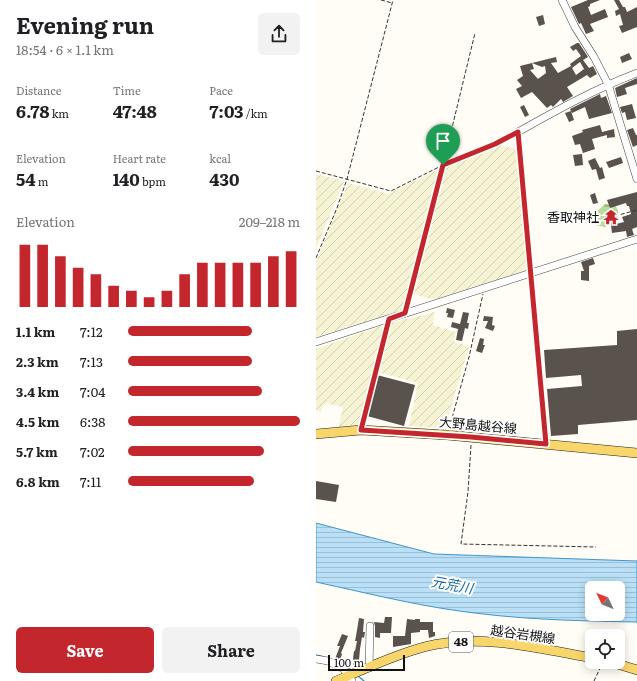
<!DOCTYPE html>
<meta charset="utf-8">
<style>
body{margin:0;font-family:Literata,"Noto Sans JP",serif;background:#f2f2f2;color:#202124;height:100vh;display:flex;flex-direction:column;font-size:15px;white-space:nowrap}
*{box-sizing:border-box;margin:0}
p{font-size:13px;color:#757577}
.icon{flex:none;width:22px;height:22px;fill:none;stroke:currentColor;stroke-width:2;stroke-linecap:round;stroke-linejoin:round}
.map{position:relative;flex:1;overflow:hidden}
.details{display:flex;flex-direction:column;background:#fff;width:316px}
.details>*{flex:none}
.needle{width:26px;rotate:313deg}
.fabs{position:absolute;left:269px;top:581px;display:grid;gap:8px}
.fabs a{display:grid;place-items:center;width:40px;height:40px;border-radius:6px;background:#fff;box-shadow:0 2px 10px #0003;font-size:20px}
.scale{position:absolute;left:12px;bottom:10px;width:77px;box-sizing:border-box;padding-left:4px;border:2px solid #111;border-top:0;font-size:11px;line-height:14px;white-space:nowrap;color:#111;-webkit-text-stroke:3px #fff;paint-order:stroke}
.pin{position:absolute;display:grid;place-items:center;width:34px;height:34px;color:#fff;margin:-41px -17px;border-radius:50% 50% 50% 0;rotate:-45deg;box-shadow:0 0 4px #0007}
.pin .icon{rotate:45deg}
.round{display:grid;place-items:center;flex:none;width:42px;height:42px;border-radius:6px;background:#f2f2f2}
.head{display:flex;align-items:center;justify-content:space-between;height:68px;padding:0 16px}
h1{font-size:22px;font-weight:700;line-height:30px}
.figures{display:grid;grid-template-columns:repeat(3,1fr);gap:6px;height:68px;padding:4px 16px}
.figures div{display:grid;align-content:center}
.figures b{font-size:17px;font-weight:700}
.figures small{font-size:11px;font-weight:400}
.figures p{font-size:11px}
.chart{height:112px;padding:8px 16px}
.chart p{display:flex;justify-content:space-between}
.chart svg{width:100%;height:72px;margin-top:4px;stroke:#c4262e;stroke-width:6}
.action{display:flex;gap:8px;margin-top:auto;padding:8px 16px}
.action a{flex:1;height:46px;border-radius:6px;background:#c4262e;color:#fff;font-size:16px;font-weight:700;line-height:46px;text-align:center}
.action a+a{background:#f2f2f2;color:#202124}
ul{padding:0 16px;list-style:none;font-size:13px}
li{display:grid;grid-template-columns:64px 48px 1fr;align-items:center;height:30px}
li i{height:10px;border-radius:5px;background:#c4262e}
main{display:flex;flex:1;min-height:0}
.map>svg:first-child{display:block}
</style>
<main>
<section class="details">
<div class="head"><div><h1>Evening run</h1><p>18:54 · 6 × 1.1 km</p></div><a class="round"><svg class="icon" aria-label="share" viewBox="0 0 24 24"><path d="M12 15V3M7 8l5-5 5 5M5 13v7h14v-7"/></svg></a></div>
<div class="figures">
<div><p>Distance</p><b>6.78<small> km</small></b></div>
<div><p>Time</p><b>47:48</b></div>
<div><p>Pace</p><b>7:03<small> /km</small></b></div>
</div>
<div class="figures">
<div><p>Elevation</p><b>54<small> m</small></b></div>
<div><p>Heart rate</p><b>140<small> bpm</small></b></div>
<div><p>kcal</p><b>430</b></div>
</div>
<div class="chart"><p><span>Elevation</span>209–218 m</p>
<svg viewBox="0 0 160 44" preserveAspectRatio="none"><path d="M5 44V6M15 44V6M25 44V13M35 44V20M45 44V24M55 44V31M65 44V34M75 44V38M85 44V34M95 44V24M105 44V17M115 44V17M125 44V17M135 44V17M145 44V13M155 44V10"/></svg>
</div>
<ul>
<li><b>1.1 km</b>7:12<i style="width:72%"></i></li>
<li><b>2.3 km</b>7:13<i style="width:72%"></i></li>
<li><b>3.4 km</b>7:04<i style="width:78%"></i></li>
<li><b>4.5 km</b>6:38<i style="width:100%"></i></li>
<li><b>5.7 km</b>7:02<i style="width:79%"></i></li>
<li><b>6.8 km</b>7:11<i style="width:73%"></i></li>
</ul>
<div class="action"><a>Save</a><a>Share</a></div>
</section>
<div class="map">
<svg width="321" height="681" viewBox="0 0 321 681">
<defs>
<pattern id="farmland-furrows" width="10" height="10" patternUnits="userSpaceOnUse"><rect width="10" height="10" fill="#f6f3d4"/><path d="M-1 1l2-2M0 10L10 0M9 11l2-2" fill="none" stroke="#d2cfb5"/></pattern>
<pattern id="forest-firs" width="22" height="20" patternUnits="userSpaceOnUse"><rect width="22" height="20" fill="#b9dc9c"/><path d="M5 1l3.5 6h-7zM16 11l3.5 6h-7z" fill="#9ebc85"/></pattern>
<pattern id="water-rules" width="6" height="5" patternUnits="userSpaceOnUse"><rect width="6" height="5" fill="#b9e0f7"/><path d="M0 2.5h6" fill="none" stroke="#9ebfd3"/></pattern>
</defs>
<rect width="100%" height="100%" fill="#fffdf5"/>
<g fill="url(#farmland-furrows)">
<polygon points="183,145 202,149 211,270 120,300 98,294 129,167"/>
<polygon points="125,168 87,310 0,337 0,262 32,183 72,194"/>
<polygon points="0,174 28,181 0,249"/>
<polygon points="119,312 117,325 140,332 138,342 153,346 129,428 93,426 102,383 62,372 74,323"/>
<polygon points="68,325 44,424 22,428 27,407 8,403 5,412 0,410 0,349"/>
</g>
<path fill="url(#forest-firs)" d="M289,204L299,205L302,210V216C298,217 293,215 290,220L293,223L289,227L279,225L277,221L280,212Z"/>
<path fill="url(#water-rules)" stroke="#3f96cf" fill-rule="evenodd" d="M0,523L118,554L321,561V622C270,621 218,620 167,614C110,608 55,594 0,582ZM276,588H302V614H276Z"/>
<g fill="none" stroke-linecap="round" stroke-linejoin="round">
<g stroke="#3f96cf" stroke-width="1.5">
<polyline points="0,655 8,657"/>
<polyline points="17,660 27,663 36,671"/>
<polyline points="42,676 48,681"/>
</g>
</g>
<g fill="#5a524d" fill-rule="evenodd">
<polygon points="272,0 284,0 274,4 274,6 272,7 275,15 289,9 292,17 274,24 278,31 270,34 265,23 263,24 255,7"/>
<polygon points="298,0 303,0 307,7 309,7 311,12 321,7 321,27 306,33 303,26 307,25 304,14 300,16 299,11 303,9"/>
<polygon points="227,15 229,24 223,26 220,17"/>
<path d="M261,43H263L272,57L267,60L273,68L277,66L281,74L274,78L271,75L251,87L257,96L247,102L245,99L237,107L235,105L231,108L216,92L205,98L200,89L206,86L201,80L207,76L204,66L240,57L241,62L235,63L242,73L255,66L260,75L268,69L264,62L256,68L254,64L265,56L260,49L257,51L254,47ZM216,63L226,67L229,66L230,73L222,79L214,70L218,69Z"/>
<polygon points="313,53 316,59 306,63 304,57"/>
<polygon points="321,78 321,84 309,88 311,94 301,97 299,88"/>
<polygon points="284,94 285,98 290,96 296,113 273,119 269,107 256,113 254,109"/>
<polygon points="316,104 320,118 311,120 309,112 306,113 304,107"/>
<polygon points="208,105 213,115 209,117 204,107"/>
<polygon points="255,111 258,120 253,122 249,113"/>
<polygon points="284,125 286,132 298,129 299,137 291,138 291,135 276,139 279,149 267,153 264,144 259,145 256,136 267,132 266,130"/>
<polygon points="317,128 320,135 321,135 321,145 317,147 311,130"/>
<polygon points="266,154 267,165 259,166 257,155"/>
<polygon points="305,157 307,163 293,168 290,162"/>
<polygon points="279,158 284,168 286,167 289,178 283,180 280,169 276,170 272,161"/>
<polygon points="321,192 321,227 316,229 318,235 311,237 310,231 296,233 294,217 297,215 300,224 308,222 306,217 315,214 313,206 311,206 310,203 294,208 291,200"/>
<polygon points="279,193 282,203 277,204 274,195"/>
<polygon points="277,258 279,264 273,266 273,281 265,280 265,271 268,271 265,262"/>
<polygon points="131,308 139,310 137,318 131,317 132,313 130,313"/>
<polygon points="147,312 153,313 151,323 153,323 152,329 149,328 146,341 140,340 142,329 135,327 136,322 144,324"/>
<polygon points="168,316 177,317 176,325 179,326 177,331 169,328 172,321 167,321"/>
<polygon points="321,329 321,420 262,425 262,434 235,436 231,389 266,386 265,375 230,378 228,350 301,345 301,331"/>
<polygon points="164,338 168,339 167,345 169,345 166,353 160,351"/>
<polygon points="61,375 99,385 88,426 51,416"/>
<polygon points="0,481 23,485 20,502 0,499"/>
<polygon points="69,617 76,617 75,633 64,633 64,638 59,637 59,626 58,622 68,623"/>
<polygon points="43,618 48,619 47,632 49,632 48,638 46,637 44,649 43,660 45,661 44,664 41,666 37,665 37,659 38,651 39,651 41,641 39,641 40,636"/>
<polygon points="91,619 99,620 99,619 104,619 104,622 117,622 117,632 119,632 119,636 113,638 112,630 104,630 104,632 95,633 95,644 77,647 77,636 89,636"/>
<polygon points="26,634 32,636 25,653 26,654 24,660 22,661 19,659 24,646 21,646"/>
</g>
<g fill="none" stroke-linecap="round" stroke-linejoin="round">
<defs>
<g id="minor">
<polyline points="246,0 259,27 278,57 292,84 321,179"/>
<path d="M202,132C241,110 279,89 321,73"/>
<polyline points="0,342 321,239"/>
<polyline points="0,659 12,661 28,669 36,681"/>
<polyline points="53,668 54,626"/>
</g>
<g id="major">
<polyline points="0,434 45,430 131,435 321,453"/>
<polyline points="295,662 321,670"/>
<path d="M20,681C49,669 78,655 108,647C164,633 221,648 276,658"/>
</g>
</defs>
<use href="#minor" stroke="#444" stroke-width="8"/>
<use href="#major" stroke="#222" stroke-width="10"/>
<g stroke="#333" stroke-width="1" stroke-dasharray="4 2" stroke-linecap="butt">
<polyline points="65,0 76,3"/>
<polyline points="203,139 214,267"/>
<polyline points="0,171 75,191 127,165 179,144 197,135"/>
<polyline points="299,216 321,210"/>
<polyline points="0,258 21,208 31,179 77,0"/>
<polyline points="215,280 229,437"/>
<polyline points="91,306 127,165 159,33"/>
<polyline points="47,424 71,326"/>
<polyline points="133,429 153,357 167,294"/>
<polyline points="155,445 152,492 145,544 280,547"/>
<polyline points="278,681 287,662"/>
</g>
<use href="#minor" stroke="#fff" stroke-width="7"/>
<use href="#major" stroke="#f9d66b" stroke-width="9"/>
</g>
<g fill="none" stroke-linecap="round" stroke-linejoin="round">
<defs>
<polygon id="route" points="202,132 230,444 155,437 45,430 73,319 89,313 127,165 179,144"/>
</defs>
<use href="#route" stroke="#fff" stroke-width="8"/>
<use href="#route" stroke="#c4262e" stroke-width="5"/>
</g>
<defs>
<symbol id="temple-bare" viewBox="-9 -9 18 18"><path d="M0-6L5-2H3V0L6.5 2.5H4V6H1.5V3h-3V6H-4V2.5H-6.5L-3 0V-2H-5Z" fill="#c4262e" stroke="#fff" stroke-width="2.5" paint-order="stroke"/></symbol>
</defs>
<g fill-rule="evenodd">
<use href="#temple-bare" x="284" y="206" width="22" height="22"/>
</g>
<g text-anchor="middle" stroke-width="4" stroke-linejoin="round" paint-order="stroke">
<rect fill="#fff" stroke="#585858" stroke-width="1" x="133" y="632" width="24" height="20" rx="3"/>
<g font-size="12" font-weight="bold" fill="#111">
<text x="145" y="646">48</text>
</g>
<g font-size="13" fill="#111" stroke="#fff" text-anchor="end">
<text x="283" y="222">香取神社</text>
</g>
<g font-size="13" fill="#111" stroke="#fff">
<text transform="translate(162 425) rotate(5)" y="5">大野島越谷線</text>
<text transform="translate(207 634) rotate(8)" y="5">越谷岩槻線</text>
</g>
<g font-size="14" font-style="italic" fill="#1768a6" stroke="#fff">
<text transform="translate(136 585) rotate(10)" y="5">元荒川</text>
</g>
</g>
</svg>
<div class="fabs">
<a><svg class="needle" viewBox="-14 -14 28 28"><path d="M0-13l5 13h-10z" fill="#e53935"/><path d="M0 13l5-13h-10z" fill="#757577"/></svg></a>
<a><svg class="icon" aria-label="locate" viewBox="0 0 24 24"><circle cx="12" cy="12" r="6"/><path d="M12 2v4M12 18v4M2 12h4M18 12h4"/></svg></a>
</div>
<div class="scale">100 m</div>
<div class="pin" style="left:127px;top:165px;background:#1e9e55"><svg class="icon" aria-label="arrive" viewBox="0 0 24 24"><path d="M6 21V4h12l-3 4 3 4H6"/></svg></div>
</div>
</main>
